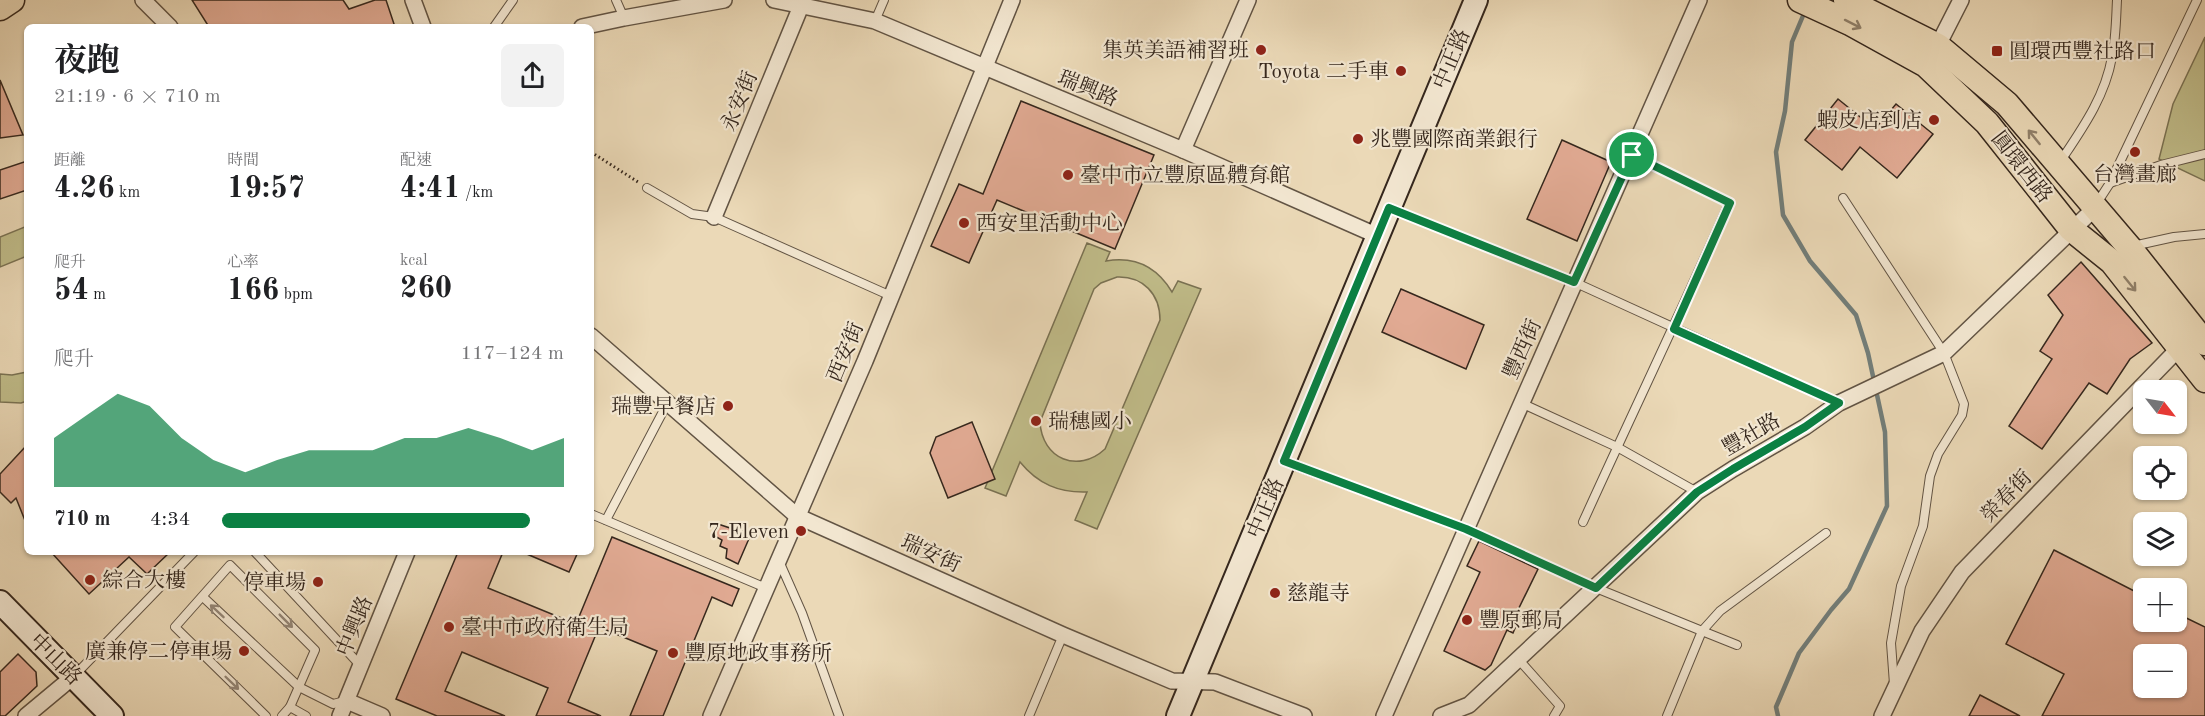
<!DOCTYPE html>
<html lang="zh-TW">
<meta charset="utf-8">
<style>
body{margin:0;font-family:"Old Standard TT","Noto Serif TC",serif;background:#f2f2f2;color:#202124;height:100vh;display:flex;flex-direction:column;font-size:22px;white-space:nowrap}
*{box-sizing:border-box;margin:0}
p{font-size:20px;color:#757577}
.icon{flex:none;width:33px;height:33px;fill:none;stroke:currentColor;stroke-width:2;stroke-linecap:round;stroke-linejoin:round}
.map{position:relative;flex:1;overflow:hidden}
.drawer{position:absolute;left:24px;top:24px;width:570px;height:531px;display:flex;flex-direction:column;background:#fff;border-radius:9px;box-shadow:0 2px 4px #0004}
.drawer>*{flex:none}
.needle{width:39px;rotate:121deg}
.buttons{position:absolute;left:2133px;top:380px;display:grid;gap:12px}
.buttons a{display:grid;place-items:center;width:54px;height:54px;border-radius:9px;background:#fff;box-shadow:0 2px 4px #0004;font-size:30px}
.pin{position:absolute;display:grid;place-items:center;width:51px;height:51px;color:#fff;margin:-26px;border:3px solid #fff;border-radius:50%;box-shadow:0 2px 6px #0007}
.round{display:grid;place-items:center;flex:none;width:63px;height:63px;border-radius:9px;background:#f2f2f2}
.overview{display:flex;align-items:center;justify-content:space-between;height:102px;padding:0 30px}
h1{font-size:33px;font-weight:700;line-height:45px}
.metrics{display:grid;grid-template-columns:repeat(3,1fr);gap:9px;height:102px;padding:6px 30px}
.metrics div{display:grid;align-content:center}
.metrics b{font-size:30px;font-weight:700}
.metrics small{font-size:16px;font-weight:400}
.metrics p{font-size:16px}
.chart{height:168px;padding:12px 30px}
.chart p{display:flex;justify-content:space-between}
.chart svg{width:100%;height:108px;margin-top:6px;fill:#0b8043;opacity:.7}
ul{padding:0 30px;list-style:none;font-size:20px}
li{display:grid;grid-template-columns:96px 72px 1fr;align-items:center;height:45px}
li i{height:15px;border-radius:8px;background:#0b8043}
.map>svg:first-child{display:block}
</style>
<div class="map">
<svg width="2205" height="716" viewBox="0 0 2205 716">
<rect width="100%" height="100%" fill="#ebd9b7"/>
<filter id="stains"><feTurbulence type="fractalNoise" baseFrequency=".00333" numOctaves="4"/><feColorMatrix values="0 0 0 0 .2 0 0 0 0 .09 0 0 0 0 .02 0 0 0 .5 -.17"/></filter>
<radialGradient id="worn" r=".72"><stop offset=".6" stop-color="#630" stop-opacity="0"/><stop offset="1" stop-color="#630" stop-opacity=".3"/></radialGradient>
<g fill="#c0bc89" stroke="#7a7253" stroke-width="1.5" fill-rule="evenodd">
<polygon points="2205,37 2205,181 2159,159 2173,104"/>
<polygon points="27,226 27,256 0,267 0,237"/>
<path d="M1087,243L1110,252L1106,261C1135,256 1157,267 1172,292L1178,281L1201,289L1097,529L1075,520L1087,492C1059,493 1038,484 1020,462L1006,496L985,488ZM1117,277C1143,276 1160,294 1160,320L1105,449C1078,474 1042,459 1040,422L1094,289L1101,283Z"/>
<polygon points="27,372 27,401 21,403 0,402 0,374 12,375"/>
</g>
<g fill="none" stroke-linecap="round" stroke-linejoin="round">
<polyline stroke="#727e7a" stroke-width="4.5" points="1778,716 1776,707 1799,653 1831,610 1849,589 1887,506 1885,432 1868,353 1856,315 1810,261 1783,215 1776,152 1785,111 1792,42 1805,11"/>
</g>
<g fill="#e1aa93" stroke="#35271d" stroke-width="1.5" fill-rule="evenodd">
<polygon points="192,0 343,0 349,9 375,0 386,0 395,27 209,27"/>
<polygon points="0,80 23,135 0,138"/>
<polygon points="1838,99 1875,129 1896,104 1933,134 1897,178 1860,147 1842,170 1805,140"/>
<polygon points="1021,101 1154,155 1115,249 997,200 969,263 931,246 959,184 983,194"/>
<polygon points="1562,140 1611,162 1577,241 1527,219"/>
<polygon points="27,161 27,190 0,199 0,170"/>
<polygon points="2081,262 2152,343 2130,359 2107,394 2089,383 2042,449 2009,426 2052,359 2040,351 2063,315 2048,295"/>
<polygon points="1401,289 1484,325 1466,369 1382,332"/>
<polygon points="972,422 995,479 948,498 930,453 936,437"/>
<polygon points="27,445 27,523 26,523 16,498 11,503 0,492 0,474"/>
<polygon points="718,524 733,529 734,527 751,534 738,564 726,558 727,549 720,546 722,540 713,535"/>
<polygon points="612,537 739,589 732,606 712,597 663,716 630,716 657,651 599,627 568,702 601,716 536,716 548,688 462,652 445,691 505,716 437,716 396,699 458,552 503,552 488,588 576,624"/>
<polygon points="1479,541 1538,569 1517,612 1521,614 1513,633 1507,630 1491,665 1485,670 1444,651 1480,572 1467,566"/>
<path d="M2054,550L2144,596V621H2176V613L2205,627V716H2042L2064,674L2006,644ZM2144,654H2176V687H2144Z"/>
<polygon points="51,552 170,552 147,574 129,557 89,594"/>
<polygon points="522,552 578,552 569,572"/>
<polygon points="18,654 36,672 37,686 5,716 0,716 0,672"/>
<polygon points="1980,695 2020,716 1969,716"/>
</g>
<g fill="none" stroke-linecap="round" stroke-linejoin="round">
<defs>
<g id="lane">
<polyline points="616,0 624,18"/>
<polyline points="875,21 884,0"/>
<polyline points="494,27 513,0"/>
<path d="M2060,162C2082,129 2105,97 2112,57C2116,38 2116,19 2117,0"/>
<polyline points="2110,183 2161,165 2205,154"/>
<polyline points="647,188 692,214 714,217 891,296"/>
<polyline points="1843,198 1944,353 1964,404 1962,415 1938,454 1930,476 1923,526 1901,586 1891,643 1894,684"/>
<polyline points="2097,203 2110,183 2197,0"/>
<polyline points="1392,209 1574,282 1839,403"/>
<polyline points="2133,246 2174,237 2205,234"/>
<polyline points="1521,403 1617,447 1697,492"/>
<polyline points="1285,462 1466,529 1596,588 1702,631 1667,716"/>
<polyline points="591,514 766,588"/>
<polyline points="606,520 668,402"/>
<path d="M1583,522C1631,416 1682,310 1729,203L1632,155"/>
<polyline points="255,552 360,665"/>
<polyline points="779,561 802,613 839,716"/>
<polyline points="203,597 299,687 333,704 345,701"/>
<polyline points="1737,645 1702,631 1720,611 1826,533"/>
<polyline points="1519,660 1560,706 1554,716"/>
<polyline points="75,675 194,552"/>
<polyline points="266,716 175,627 230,565 315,650 290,707"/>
<polyline points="282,716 290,707 306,716"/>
<polyline points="1029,716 1063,635"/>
</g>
<g id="street">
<polyline points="143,0 170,27"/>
<polyline points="413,0 423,27"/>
<polyline points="774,0 875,21 1183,150 1378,236"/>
<polyline points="582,27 624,18 724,0"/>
<polyline points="1934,53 1961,0"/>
<polyline points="1183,150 1248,0"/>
<polyline points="714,217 801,6 801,0"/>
<polyline points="591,336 797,516 1063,635 1172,681 1215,682 1304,716"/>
<polyline points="347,701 382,716"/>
<polyline points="26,716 74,676"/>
<polyline points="340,716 407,552"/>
<polyline points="711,716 865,361 1012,0"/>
<polyline points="1384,716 1699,0"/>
<polyline points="1441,716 1469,705 1697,492 1733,469 1805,427 1839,403 1944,353 2095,208"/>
<polyline points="1882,716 1922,631 1962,572 2185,342"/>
</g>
<g id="secondary">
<polyline points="0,602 112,716"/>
<polyline points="1178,716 1476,0"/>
</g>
<g id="primary">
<polyline points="1800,0 1850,23 1926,65 1987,123 2071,229 2112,262 2205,380"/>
<polyline points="1846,0 1938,46 2007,104 2129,247 2205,343"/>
<polyline points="0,8 12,0"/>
</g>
</defs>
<use href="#lane" stroke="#625444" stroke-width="10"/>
<use href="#street" stroke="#625444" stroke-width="18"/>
<use href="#secondary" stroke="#35271d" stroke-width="26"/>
<use href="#primary" stroke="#35271d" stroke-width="27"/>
<polyline stroke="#35271d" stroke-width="3" stroke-dasharray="1.5 3" stroke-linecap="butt" points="591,152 638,182"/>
<use href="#lane" stroke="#f2e6d0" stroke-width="8"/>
<use href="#street" stroke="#f2e6d0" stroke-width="15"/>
<use href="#secondary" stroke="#f2e6d0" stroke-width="22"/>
<use href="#primary" stroke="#ebd9b7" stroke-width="24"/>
</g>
<defs><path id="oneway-shaft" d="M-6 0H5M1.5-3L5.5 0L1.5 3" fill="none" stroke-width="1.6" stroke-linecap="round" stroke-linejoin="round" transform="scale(1.5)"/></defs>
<g stroke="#90806a">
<use href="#oneway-shaft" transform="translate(1853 24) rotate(27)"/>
<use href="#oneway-shaft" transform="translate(2034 137) rotate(-129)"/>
<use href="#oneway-shaft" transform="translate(2130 284) rotate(51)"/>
</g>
<g stroke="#948676">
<use href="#oneway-shaft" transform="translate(217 611) rotate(-137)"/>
<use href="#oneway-shaft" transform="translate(286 621) rotate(45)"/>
<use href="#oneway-shaft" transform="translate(232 683) rotate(44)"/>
</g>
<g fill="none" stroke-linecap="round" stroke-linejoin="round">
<defs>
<polygon id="route" points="1632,155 1730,203 1674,329 1839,403 1805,427 1733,469 1697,492 1596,588 1466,529 1284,461 1389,208 1574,282"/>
</defs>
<use href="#route" stroke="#fff" stroke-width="12"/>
<use href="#route" stroke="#0b8043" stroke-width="8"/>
</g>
<g fill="#8f2418" stroke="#f2e6d0" stroke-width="2">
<circle cx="1261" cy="50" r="6"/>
<rect x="1991" y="45" width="12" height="12" rx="3"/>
<circle cx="1401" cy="71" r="6"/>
<circle cx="1934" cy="120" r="6"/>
<circle cx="1358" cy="139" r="6"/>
<circle cx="2135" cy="152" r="6"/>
<circle cx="1068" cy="175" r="6"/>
<circle cx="964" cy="223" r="6"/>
<circle cx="728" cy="406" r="6"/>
<circle cx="1036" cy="421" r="6"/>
<circle cx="801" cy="531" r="6"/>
<circle cx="90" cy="580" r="6"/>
<circle cx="318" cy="582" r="6"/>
<circle cx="1275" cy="593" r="6"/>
<circle cx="1467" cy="620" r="6"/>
<circle cx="449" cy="627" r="6"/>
<circle cx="244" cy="651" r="6"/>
<circle cx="673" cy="653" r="6"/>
</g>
<g text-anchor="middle" stroke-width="4.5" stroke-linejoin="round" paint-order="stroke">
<g font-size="21" fill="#35271d" stroke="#f2e6d0" text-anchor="start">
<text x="1249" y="57" text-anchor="end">集英美語補習班</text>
<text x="2009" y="58">圓環西豐社路口</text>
<text x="1389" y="78" text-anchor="end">Toyota 二手車</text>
<text x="1922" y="127" text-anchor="end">蝦皮店到店</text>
<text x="1370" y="146">兆豐國際商業銀行</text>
<text x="2135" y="181" text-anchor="middle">台灣畫廊</text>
<text x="1080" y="182">臺中市立豐原區體育館</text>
<text x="976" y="230">西安里活動中心</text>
<text x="716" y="413" text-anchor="end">瑞豐早餐店</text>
<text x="1048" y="428">瑞穗國小</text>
<text x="789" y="538" text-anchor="end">7-Eleven</text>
<text x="102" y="587">綜合大樓</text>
<text x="306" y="589" text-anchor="end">停車場</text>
<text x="1287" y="600">慈龍寺</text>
<text x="1479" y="627">豐原郵局</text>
<text x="461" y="634">臺中市政府衛生局</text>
<text x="232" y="658" text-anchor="end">廣兼停二停車場</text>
<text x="685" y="660">豐原地政事務所</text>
</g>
<g font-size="21" fill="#35271d" stroke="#f2e6d0">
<text transform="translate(1451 59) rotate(-67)" y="7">中正路</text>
<text transform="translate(1088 88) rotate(22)" y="7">瑞興路</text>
<text transform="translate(739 101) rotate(-68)" y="7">永安街</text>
<text transform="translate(2022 167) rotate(52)" y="7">圓環西路</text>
<text transform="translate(1522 349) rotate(-66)" y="7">豐西街</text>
<text transform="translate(845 352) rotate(-68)" y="7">西安街</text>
<text transform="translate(1751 434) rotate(-30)" y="7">豐社路</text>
<text transform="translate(2006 496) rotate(-46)" y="7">榮春街</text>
<text transform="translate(1265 508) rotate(-67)" y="7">中正路</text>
<text transform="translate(931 553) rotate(24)" y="7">瑞安街</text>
<text transform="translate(354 626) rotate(-68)" y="7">中興路</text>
<text transform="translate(56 659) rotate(45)" y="7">中山路</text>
</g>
</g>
<rect width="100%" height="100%" filter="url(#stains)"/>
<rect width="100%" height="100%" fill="url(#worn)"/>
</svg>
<div class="buttons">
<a><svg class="needle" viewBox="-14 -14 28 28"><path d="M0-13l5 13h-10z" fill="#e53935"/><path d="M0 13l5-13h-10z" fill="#757577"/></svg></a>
<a><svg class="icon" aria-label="locate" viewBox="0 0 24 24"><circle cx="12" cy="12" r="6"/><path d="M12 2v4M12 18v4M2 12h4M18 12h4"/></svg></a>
<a><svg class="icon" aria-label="layers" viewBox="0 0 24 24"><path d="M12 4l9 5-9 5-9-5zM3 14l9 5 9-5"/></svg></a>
<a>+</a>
<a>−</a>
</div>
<div class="pin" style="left:1632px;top:155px;background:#1e9e55"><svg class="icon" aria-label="arrive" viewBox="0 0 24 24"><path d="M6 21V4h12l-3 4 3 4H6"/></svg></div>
<section class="drawer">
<div class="overview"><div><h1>夜跑</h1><p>21:19 · 6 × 710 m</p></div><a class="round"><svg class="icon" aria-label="share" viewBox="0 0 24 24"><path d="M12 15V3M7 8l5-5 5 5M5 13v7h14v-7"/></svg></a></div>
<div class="metrics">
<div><p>距離</p><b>4.26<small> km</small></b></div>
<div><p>時間</p><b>19:57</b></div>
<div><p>配速</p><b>4:41<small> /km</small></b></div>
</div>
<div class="metrics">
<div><p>爬升</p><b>54<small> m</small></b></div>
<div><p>心率</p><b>166<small> bpm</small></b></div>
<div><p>kcal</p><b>260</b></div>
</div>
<div class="chart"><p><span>爬升</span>117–124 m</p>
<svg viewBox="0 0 160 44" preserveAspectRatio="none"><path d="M0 44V24L10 15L20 6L30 11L40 24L50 33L60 38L70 33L80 29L90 29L100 29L110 24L120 24L130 20L140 24L150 29L160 24V44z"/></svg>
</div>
<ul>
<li><b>710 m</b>4:34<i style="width:90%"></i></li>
</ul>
</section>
</div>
